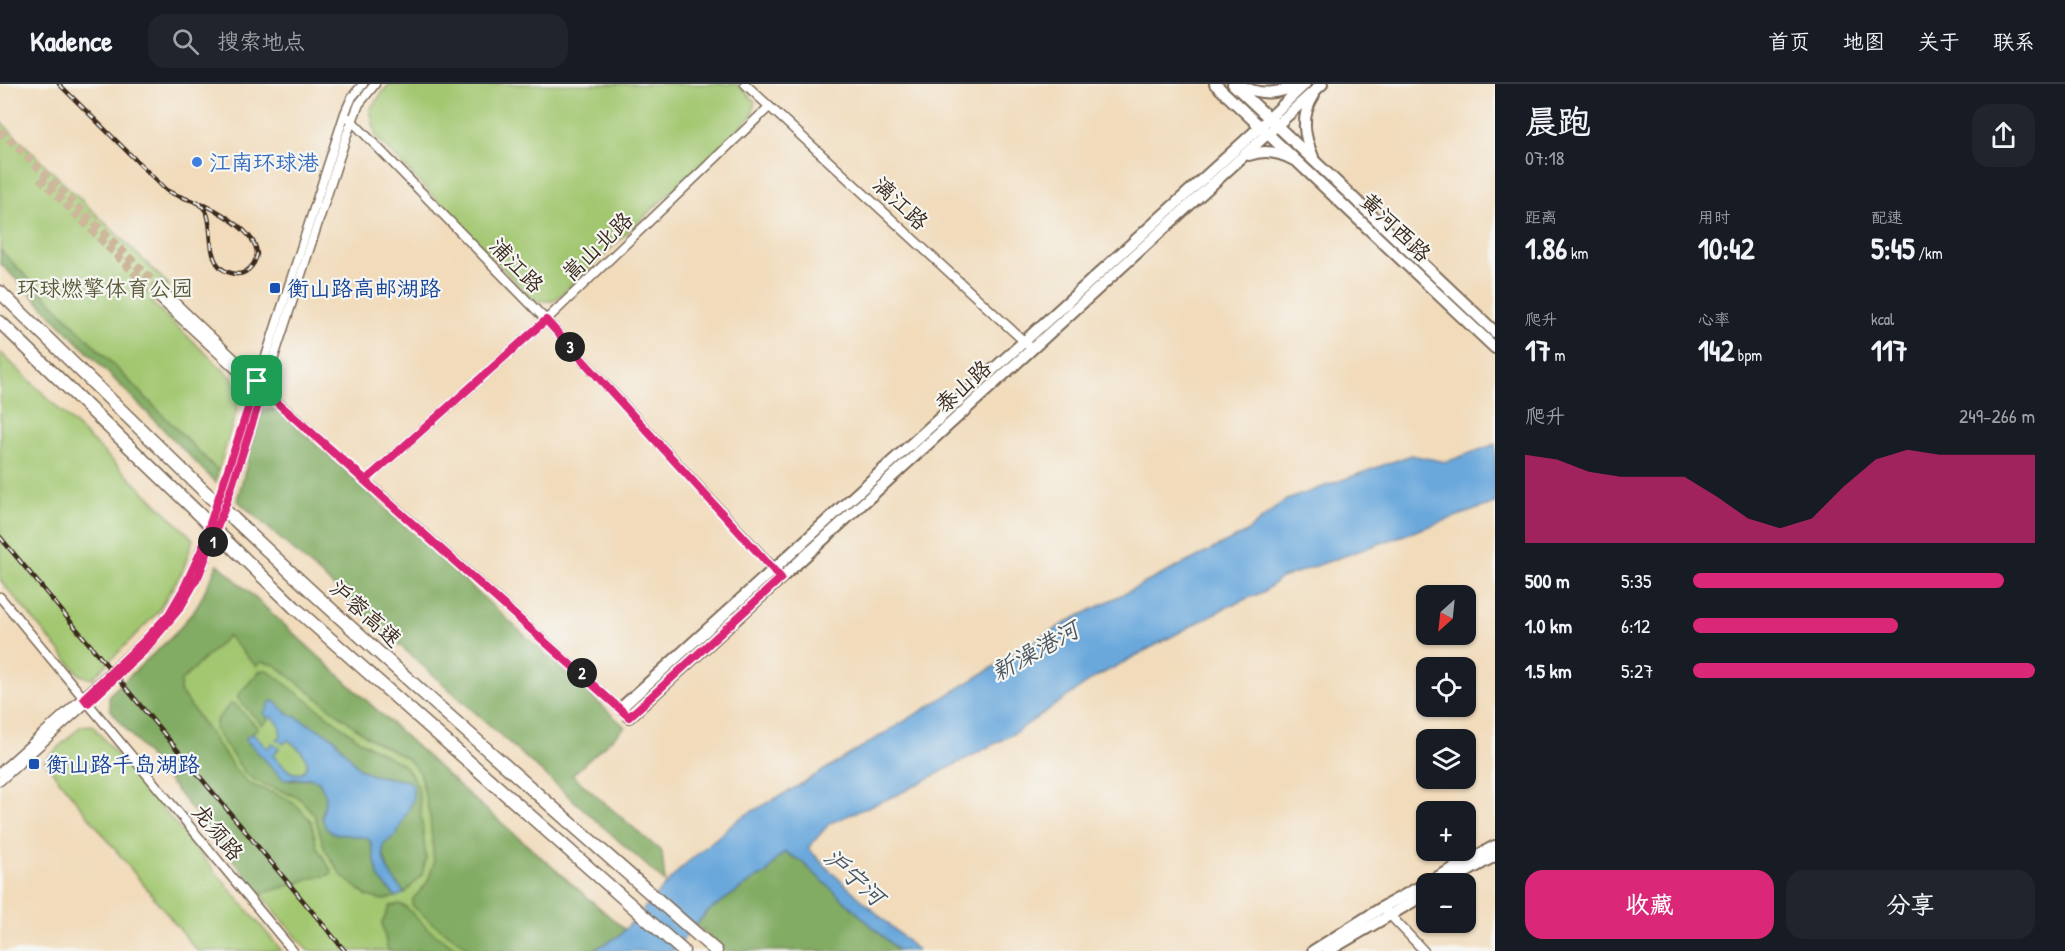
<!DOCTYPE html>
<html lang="zh">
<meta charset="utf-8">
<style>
body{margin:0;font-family:"Patrick Hand","LXGW WenKai TC",sans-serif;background:#20242c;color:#f1f3f6;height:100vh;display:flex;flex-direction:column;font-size:22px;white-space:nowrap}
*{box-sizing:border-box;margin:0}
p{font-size:20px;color:#9ea1a6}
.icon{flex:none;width:33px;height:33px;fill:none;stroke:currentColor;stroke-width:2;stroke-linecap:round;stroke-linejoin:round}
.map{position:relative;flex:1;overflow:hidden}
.side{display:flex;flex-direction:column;background:#171b24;width:570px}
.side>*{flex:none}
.needle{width:39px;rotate:207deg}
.buttons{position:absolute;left:1416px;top:501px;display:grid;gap:12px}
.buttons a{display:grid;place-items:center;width:60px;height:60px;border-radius:12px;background:#171b24;box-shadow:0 2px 4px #0004;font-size:30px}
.pin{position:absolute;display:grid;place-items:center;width:51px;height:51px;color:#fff;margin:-26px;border-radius:12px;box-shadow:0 3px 9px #0006}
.km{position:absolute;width:30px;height:30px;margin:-15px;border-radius:50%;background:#222;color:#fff;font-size:16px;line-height:30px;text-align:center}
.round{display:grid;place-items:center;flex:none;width:63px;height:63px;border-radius:18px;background:#20242c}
.overview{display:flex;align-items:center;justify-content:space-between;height:102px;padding:0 30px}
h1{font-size:33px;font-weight:800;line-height:45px}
.stats{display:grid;grid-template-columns:repeat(3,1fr);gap:9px;height:102px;padding:6px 30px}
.stats div{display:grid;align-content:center}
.stats b{font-size:30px;font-weight:800}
.stats small{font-size:16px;font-weight:400}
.stats p{font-size:16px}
.chart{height:168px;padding:12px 30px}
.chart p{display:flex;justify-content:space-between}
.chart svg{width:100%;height:108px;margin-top:6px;fill:#db2777;opacity:.7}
.primary-button{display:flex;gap:12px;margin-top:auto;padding:12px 30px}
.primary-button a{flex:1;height:69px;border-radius:18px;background:#db2777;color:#fff;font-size:24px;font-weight:800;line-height:69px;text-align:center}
.primary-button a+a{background:#20242c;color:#f1f3f6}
ul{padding:0 30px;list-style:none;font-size:20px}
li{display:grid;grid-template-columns:96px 72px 1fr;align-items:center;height:45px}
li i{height:15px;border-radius:8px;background:#db2777}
header{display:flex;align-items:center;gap:36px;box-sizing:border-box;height:84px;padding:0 30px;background:#171b24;border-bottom:2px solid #363941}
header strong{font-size:28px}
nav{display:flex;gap:33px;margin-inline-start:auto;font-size:21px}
.search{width:420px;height:54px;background:#20242c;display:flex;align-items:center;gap:15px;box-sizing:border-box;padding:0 21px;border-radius:18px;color:#9ea1a6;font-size:22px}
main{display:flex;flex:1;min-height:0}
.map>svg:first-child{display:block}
</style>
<header>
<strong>Kadence</strong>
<div class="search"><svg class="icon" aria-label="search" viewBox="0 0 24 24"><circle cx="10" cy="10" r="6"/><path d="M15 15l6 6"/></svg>搜索地点</div>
<nav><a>首页</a><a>地图</a><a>关于</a><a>联系</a></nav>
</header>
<main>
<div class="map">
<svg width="1495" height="867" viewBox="0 0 1495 867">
<rect width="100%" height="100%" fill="#f6f6f2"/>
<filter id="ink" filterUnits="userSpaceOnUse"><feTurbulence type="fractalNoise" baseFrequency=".0167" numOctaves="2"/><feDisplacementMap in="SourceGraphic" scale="12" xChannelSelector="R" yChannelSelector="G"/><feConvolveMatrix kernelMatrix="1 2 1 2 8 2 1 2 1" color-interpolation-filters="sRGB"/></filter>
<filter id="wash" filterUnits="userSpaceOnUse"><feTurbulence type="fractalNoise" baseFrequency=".008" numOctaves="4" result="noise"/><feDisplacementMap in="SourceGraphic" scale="24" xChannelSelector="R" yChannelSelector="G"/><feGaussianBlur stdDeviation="1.35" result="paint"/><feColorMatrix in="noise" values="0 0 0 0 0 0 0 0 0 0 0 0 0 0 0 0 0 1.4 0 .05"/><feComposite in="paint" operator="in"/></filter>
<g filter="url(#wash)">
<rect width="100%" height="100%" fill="#f1dbbb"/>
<g fill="#a3c771" stroke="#6f7848" stroke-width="1.5">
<polygon points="389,0 737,0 755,17 752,32 554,217 534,217 376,53 370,25"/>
<polygon points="0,37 169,201 152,219 232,294 238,307 238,322 218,387 0,166"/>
<polygon points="0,268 193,455 183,486 157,529 92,595 80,591 0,496"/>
<polygon points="218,480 468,710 625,846 592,867 308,867 110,625 109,611 175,550 197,523"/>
<polygon points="92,641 282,867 197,867 44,677 81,642"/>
</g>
<g fill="#82ac63" stroke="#5e6b40" stroke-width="1.5">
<polygon points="0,166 218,387 216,399 0,179"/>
<polygon points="262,325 277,325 625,643 572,691 662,768 665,798 237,416"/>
<polygon points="218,480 468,710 625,846 619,852 592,867 467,867 466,862 431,838 412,821 413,815 427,799 434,779 430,733 420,689 408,675 369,654 275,581 262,578 256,582 228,552 181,597 180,607 237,688 250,700 286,714 297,722 311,737 317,763 332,788 329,791 314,794 261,810 110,625 109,611 175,550 197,523"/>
<polygon points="267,586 362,658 402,680 411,690 418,703 426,775 422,791 405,809 390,792 382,765 391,694 372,691 360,685 333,653 286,628 276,618 264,630 269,635 262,641 238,615 238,611 260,587"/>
<polygon points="230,620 235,620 258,644 245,655 290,697 309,694 319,697 326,712 322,733 332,749 367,753 371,758 379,794 396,813 382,816 367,812 342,792 325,766 314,730 299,714 256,697 245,689 215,646 216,637"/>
<polygon points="785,768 801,777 899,867 725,867 696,841 707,828 756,794 767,789 776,776"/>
<polygon points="400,820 406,823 428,845 460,867 388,867 382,839 390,822"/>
</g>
<g fill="#6aa8dc" stroke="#52697d" stroke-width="1.5">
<polygon points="1495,360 1495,419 1279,495 1265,507 1225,524 1096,593 1013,650 899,710 830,739 808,764 828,785 918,867 899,867 801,777 785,768 776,776 767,789 756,794 707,828 673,867 592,867 619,852 682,783 740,734 798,702 1067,538 1245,449 1284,417 1411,371 1446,378"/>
<path d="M271,617L276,618L286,628L333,653L360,685L372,691L408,697L413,701V716L396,751L384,760C379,778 394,797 405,809L396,813L379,794L371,758L367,754L332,749L326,744L322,734L326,712L319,697L309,694L284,696L245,655L252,649L267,664L273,659L279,664L273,672C278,676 285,684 291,688C302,693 311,683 305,673C302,666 294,661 288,656L283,660L277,655L281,652L279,640L272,633L269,635L264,630Z"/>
</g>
</g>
<g filter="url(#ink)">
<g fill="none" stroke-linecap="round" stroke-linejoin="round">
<g stroke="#cdb89c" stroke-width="8" stroke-dasharray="8 4" stroke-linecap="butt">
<polyline points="0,46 164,208"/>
<polyline points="40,94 159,214"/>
</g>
<polyline stroke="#cdb89c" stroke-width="12" stroke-dasharray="12 6" stroke-linecap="butt" points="0,53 1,54"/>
<defs>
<g id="minor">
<polyline points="745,0 1028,261"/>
<polyline points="349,34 546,236 777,488"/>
<polyline points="164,208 264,303 272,313 629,633"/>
<polyline points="159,214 258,306"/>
<polyline points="366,396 546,236 769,23"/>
<polyline points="0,513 293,867"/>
<path d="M0,688C40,652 80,617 119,580C136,564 157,547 170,527C193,493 206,453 220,414L345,29L352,13L363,0"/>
<polyline points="0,697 144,567 180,523 199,491 226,420 347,50 359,20 375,0"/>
<polyline points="1387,828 1424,867"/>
</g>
<g id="major">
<polyline points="1215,0 1495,264"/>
<polyline points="1233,0 1495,248"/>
<path d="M1238,0C1261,13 1276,9 1300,2"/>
<path d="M1249,71C1265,65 1279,68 1294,76"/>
<path d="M1313,73C1304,52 1300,32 1314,11"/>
<polyline points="621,624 1261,42 1305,0"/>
<polyline points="629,633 1322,0"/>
<polyline points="1445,800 1495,772"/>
<polyline points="1313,867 1383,823 1495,762"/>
<polyline points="1328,867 1426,810"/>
</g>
<g id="highway">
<polyline points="0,208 206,409"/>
<polyline points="0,238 198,429"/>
<path d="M233,434C390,583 554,724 716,867"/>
<polyline points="224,455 294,523 683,867"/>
</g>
</defs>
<use href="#minor" stroke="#7b6855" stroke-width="11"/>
<use href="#major" stroke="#7b6855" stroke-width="14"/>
<use href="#highway" stroke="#7b6855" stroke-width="15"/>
<use href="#minor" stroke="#fff" stroke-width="8"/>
<use href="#major" stroke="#fff" stroke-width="10"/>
<use href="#highway" stroke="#fff" stroke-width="12"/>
<defs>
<g id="rail">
<path d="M59,0L166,106C176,112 185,114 196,118C215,124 257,148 257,170C256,176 253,182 248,186C243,190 237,191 231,189C206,183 213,151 208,133C207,126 202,123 198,118"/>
<polyline points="0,453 345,867"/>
</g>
</defs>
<use href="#rail" stroke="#3b2a1e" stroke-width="4.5"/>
<use href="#rail" stroke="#f6f6f2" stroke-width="2" stroke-dasharray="7" stroke-linecap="butt"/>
<defs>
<g id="highway-bridge">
<polyline points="206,409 233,434"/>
<polyline points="198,429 224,455"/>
</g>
</defs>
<use href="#highway-bridge" stroke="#7b6855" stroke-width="15" stroke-linecap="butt"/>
<use href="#highway-bridge" stroke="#fff" stroke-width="12"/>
</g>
</g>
<g fill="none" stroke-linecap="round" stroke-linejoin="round" filter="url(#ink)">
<defs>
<polyline id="route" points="257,297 201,467 183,506 169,530 143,558 84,614 88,619 144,567 180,524 199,491 226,420 262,309 272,314 629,633 781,494 546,236 366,396 272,314 257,297"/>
</defs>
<use href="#route" stroke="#fff" stroke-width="12"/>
<use href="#route" stroke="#db2777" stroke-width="8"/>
</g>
<circle fill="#3f7fe0" stroke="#f6f6f2" stroke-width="2" cx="197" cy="78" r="6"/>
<g fill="#1a4fb4" stroke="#f6f6f2" stroke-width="2">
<rect x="269" y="198" width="12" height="12" rx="3"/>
<rect x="28" y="674" width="12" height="12" rx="3"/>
</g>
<g text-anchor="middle" stroke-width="4.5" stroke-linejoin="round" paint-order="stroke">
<g font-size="22" fill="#366cbe" stroke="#f6f6f2" text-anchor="start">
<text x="209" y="86">江南环球港</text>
</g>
<g font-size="22" fill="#3b2a1e" stroke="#f6f6f2">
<text transform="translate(901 119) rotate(43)" y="8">漓江路</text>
<text transform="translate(1396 143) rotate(44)" y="8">黄河西路</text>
<text transform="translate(597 162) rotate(-44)" y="8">嵩山北路</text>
<text transform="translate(517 181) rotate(46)" y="8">浦江路</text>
<text transform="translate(963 302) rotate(-42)" y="8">泰山路</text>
<text transform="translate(366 529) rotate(42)" y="8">沪蓉高速</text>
<text transform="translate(218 748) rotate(50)" y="8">龙须路</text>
</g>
<g font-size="22" fill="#5a5937" stroke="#f6f6f2">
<text x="105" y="212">环球燃擎体育公园</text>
</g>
<g font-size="22" fill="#164399" stroke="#f6f6f2" text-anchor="start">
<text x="287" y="212">衡山路高邮湖路</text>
<text x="46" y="688">衡山路千岛湖路</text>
</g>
<g font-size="24" font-style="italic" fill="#4b5660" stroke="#f6f6f2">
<text transform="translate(1035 567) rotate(-29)" y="8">新澡港河</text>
<text transform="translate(854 793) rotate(42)" y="8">沪宁河</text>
</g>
</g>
</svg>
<div class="buttons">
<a><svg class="needle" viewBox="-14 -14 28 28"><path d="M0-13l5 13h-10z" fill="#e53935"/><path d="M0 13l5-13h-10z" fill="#9ea1a6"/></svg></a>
<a><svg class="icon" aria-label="locate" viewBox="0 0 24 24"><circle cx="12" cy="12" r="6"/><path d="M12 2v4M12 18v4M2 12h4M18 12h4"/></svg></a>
<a><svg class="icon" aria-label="layers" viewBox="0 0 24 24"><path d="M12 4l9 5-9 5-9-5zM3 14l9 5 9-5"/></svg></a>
<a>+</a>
<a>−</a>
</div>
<div class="pin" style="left:257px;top:297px;background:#1e9e55"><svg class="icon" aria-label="arrive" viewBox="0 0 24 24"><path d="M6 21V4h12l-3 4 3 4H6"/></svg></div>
<b class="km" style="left:213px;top:458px">1</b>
<b class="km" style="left:582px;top:589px">2</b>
<b class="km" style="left:570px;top:263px">3</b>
</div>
<section class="side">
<div class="overview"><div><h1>晨跑</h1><p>07:18</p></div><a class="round"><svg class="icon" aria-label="share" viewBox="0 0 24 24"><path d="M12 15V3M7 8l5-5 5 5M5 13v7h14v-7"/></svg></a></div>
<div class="stats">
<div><p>距离</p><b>1.86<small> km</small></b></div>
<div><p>用时</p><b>10:42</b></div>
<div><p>配速</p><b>5:45<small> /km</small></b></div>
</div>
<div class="stats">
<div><p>爬升</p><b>17<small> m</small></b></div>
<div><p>心率</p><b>142<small> bpm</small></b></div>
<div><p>kcal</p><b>117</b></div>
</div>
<div class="chart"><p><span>爬升</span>249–266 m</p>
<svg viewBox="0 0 160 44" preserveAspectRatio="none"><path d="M0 44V8L10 10L20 15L30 17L40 17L50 17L60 25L70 34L80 38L90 34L100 21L110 10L120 6L130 8L140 8L150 8L160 8V44z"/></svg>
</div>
<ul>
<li><b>500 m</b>5:35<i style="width:91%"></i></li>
<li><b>1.0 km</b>6:12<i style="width:60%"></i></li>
<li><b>1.5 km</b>5:27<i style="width:100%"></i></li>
</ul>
<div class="primary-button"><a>收藏</a><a>分享</a></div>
</section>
</main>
